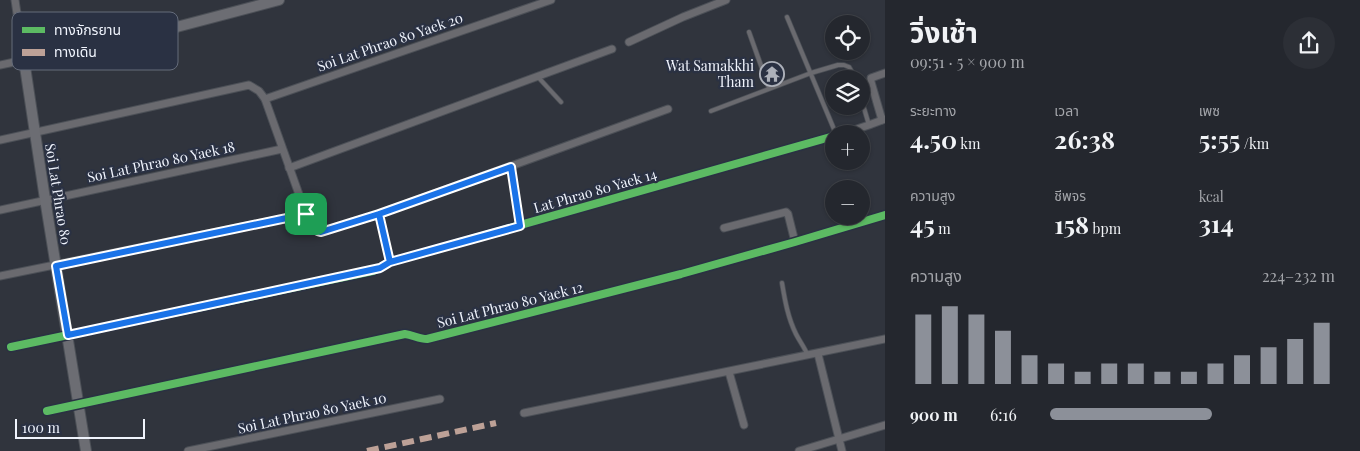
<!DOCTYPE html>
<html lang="th">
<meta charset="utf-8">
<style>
body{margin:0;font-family:"Playfair Display","Noto Sans Thai",serif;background:#2c2f36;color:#f1f3f6;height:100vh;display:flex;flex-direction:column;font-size:19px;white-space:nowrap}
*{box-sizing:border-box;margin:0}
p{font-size:16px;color:#a3a5aa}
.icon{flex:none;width:28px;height:28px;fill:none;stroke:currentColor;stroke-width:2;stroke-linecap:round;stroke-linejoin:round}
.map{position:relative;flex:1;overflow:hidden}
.side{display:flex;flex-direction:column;background:#24272e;width:475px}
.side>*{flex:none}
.fabs{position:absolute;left:825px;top:15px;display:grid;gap:10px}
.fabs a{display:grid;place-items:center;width:45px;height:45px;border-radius:50%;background:#24272e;box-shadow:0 1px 4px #0004,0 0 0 1px #41444a;font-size:25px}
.scale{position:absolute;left:15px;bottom:12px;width:130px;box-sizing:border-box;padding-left:5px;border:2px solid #f0f4fd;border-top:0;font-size:14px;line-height:18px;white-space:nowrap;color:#f0f4fd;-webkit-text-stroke:4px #2a3143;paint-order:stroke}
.pin{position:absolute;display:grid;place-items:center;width:42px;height:42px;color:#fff;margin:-21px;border-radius:10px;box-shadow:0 2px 8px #0006}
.round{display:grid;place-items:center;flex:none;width:52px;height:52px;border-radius:26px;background:#2c2f36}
.headline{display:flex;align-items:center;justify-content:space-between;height:85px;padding:0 25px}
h1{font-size:28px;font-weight:700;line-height:38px}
.stats{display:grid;grid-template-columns:repeat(3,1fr);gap:8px;height:85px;padding:5px 25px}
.stats div{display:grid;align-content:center}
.stats b{font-size:25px;font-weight:700}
.stats small{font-size:14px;font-weight:400}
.stats p{font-size:14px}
.chart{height:140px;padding:10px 25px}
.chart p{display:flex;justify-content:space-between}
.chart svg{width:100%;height:90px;margin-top:5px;stroke:#8c9099;stroke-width:6}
ul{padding:0 25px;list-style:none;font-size:16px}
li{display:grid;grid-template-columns:80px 60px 1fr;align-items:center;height:38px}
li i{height:12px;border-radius:6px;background:#8c9099}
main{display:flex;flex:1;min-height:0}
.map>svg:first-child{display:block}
</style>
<main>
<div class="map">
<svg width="885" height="451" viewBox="0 0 885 451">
<rect width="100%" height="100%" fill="#30343d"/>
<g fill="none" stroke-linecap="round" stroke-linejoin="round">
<defs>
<g id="lane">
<polyline points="787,17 836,134"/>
<polyline points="749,32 769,88"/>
<polyline points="538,77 561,102"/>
<polyline points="861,98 869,125"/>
<polyline points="711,111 811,73 838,65 844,65 849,67 856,79"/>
<polyline points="511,167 520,226"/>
<path d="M782,283C785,301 788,318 796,334C800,342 805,348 808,356"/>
</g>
<g id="street">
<polyline points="629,42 683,17 726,0"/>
<polyline points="0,65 24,60 15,0"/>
<polyline points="265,99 551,0"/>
<polyline points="882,120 871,82 871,78 885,73"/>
<polyline points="842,134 869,125 885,119"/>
<path d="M0,140L249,85L259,91L265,99L306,214C310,222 311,230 321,232L379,214L668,109"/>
<polyline points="289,168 612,49"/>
<polyline points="0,210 282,149"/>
<polyline points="379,214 390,262"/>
<polyline points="724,228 786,212 788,214 795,242"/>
<polyline points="0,276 306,214"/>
<polyline points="11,347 373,271 380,268 390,262 834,136"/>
<polyline points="818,354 842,451"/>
<polyline points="729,372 744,425"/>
<path d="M47,411L405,334C413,335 419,339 427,339L681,274L795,242L885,215"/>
<polyline points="524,413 885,339"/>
<polyline points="188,451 440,399"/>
<polyline points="799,451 885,425"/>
</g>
<polyline id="secondary" points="86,451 45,199 24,60 169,29 279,0"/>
</defs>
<use href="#lane" stroke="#4c5057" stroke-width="5.5"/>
<use href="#street" stroke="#4c5057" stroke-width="9"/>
<use href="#secondary" stroke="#4c5057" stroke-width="12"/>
<use href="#lane" stroke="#6a6a6f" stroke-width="4"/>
<use href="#street" stroke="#6a6a6f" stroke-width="7"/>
<use href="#secondary" stroke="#6c6d73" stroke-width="10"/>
<polyline stroke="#bda197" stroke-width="6" stroke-dasharray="12 6" stroke-linecap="butt" points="367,451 496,423"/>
<defs>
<g id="cycleway">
<polyline points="11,347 373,271 380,268 390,262 834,136"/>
<path d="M47,411L405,334C413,335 419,339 427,339L681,274L795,242L885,215"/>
</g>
</defs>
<use href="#cycleway" stroke="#2a3143" stroke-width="11"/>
<use href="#cycleway" stroke="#5cba63" stroke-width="8"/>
</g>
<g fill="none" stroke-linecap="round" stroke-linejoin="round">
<defs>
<path id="route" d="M306,214L56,266L68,335L380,268L390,262L379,214L511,167L520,226L390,262L379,214L321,232C311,230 310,222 306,214"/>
</defs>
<use href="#route" stroke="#fff" stroke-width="10"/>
<use href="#route" stroke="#1a73e8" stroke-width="6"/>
</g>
<defs>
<symbol id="temple-ring" viewBox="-11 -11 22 22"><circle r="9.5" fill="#2a3143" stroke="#adb1ba" stroke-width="1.5"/><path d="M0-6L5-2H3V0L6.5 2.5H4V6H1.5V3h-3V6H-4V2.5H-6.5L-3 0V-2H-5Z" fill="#adb1ba"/></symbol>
</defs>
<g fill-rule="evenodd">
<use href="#temple-ring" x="758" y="60" width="28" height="28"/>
</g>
<g text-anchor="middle" stroke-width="4.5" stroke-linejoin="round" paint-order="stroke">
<g font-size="14" fill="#f0f4fd" stroke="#2a3143">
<text transform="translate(390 42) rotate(-19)" y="5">Soi Lat Phrao 80 Yaek 20</text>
<text transform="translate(161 162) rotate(-12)" y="5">Soi Lat Phrao 80 Yaek 18</text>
<text transform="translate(595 191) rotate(-16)" y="5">Lat Phrao 80 Yaek 14</text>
<text transform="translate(58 194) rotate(81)" y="5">Soi Lat Phrao 80</text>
<text transform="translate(510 305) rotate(-14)" y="5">Soi Lat Phrao 80 Yaek 12</text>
<text transform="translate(312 413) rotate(-12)" y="5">Soi Lat Phrao 80 Yaek 10</text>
</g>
<g font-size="14" fill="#f0f4fd" stroke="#2a3143" text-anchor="end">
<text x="754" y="71">Wat Samakkhi<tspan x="754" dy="16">Tham</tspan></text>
</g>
</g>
<rect x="12" y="12" width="166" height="58" rx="8" fill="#2a3143" stroke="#656c7b" stroke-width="1"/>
<rect x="22" y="27" width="23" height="6" fill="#5cba63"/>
<rect x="22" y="49" width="23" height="7" fill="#bda197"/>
<g font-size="14" fill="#f0f4fd">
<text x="54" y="35">ทางจักรยาน</text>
<text x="54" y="57">ทางเดิน</text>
</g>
</svg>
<div class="fabs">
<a><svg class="icon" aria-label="locate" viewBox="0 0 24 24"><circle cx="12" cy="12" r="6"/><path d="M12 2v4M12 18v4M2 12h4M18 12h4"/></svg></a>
<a><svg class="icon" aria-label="layers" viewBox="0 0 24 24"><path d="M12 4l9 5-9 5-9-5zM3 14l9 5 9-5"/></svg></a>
<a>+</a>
<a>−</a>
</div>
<div class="scale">100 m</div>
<div class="pin" style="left:306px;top:214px;background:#1e9e55"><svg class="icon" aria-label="arrive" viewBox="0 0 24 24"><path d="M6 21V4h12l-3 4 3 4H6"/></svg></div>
</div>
<section class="side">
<div class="headline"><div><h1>วิ่งเช้า</h1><p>09:51 · 5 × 900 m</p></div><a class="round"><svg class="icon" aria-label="share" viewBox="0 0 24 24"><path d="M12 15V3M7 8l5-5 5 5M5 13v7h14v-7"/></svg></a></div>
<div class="stats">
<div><p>ระยะทาง</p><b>4.50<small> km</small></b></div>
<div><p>เวลา</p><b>26:38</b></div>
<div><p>เพซ</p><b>5:55<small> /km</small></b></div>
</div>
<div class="stats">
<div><p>ความสูง</p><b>45<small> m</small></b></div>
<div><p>ชีพจร</p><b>158<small> bpm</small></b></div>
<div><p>kcal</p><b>314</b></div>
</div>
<div class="chart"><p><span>ความสูง</span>224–232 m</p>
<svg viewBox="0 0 160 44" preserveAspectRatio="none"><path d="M5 44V10M15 44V6M25 44V10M35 44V18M45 44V30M55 44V34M65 44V38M75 44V34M85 44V34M95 44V38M105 44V38M115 44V34M125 44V30M135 44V26M145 44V22M155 44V14"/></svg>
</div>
<ul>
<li><b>900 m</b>6:16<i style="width:57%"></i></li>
</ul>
</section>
</main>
